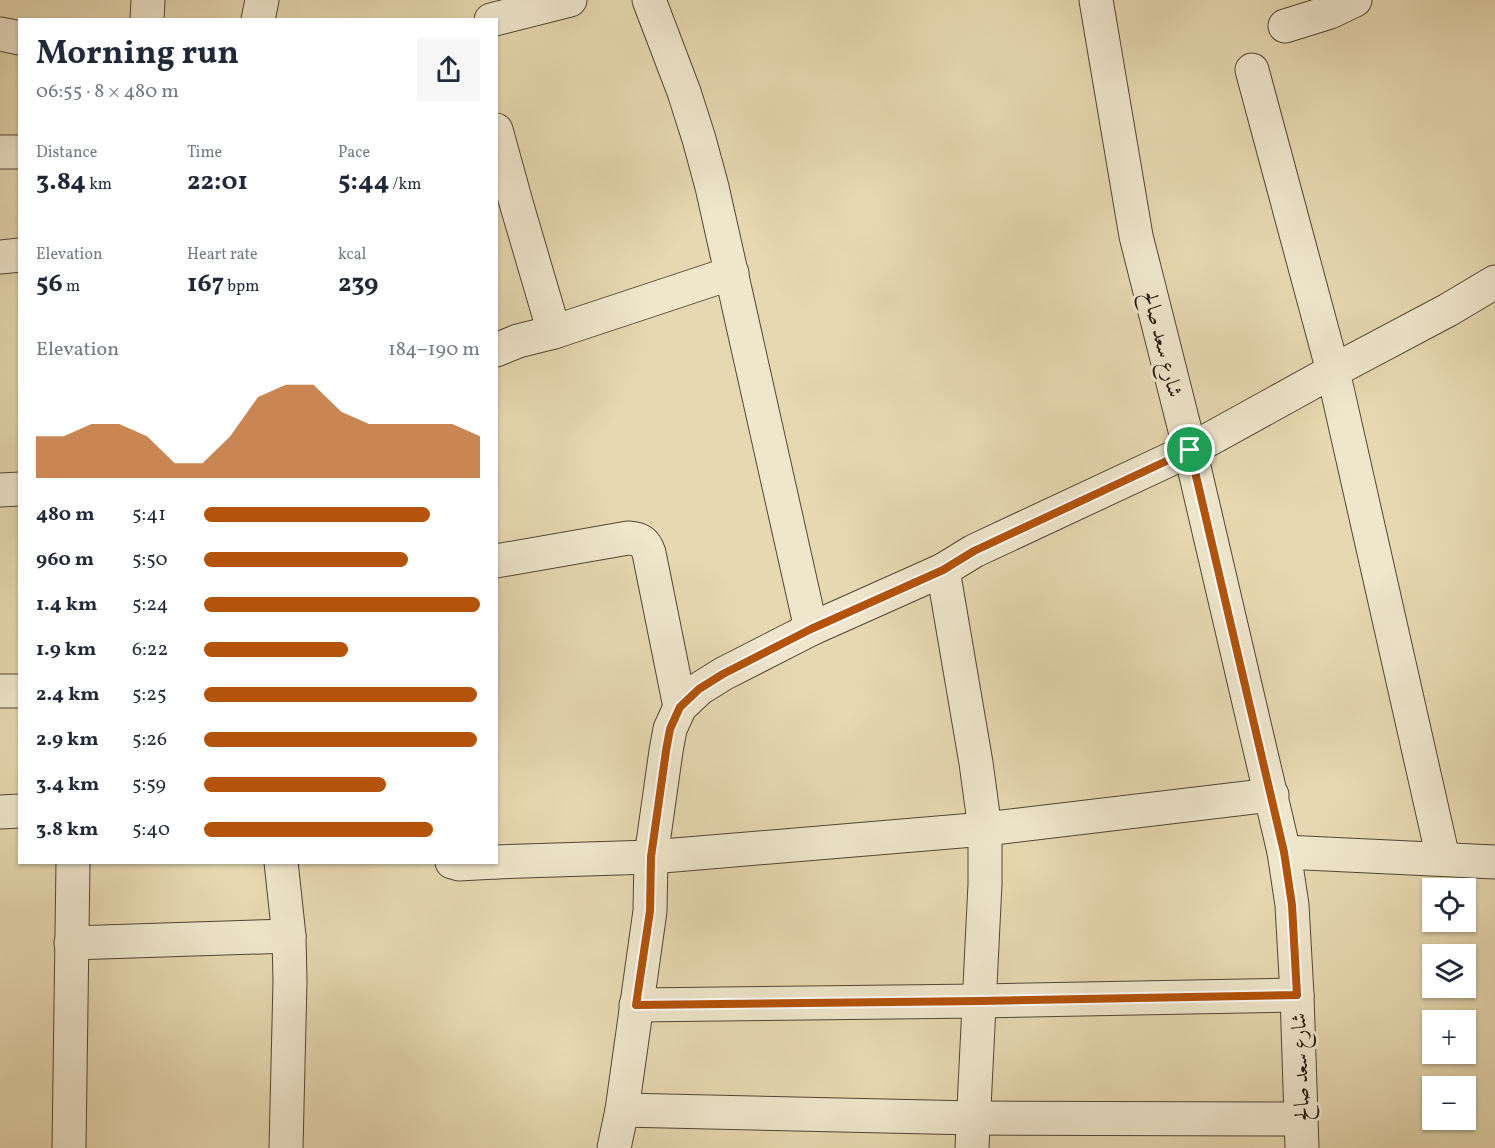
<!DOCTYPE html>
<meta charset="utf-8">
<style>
body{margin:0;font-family:Vollkorn,Amiri,serif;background:#f6f6f7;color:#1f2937;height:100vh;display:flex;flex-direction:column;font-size:22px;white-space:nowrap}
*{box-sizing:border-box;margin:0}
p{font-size:20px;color:#747a83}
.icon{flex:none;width:33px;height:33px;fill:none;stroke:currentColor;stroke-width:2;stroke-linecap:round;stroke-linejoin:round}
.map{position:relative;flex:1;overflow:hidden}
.sheet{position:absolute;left:18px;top:18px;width:480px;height:846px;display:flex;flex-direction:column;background:#fff;border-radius:0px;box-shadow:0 2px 4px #0004}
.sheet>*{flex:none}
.controls{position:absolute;left:1422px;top:878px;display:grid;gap:12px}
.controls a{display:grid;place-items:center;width:54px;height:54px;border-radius:0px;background:#fff;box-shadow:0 2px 4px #0004;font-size:30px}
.pin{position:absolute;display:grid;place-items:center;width:51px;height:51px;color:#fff;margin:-26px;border:3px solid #fff;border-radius:50%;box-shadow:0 2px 6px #0007}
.round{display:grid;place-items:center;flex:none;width:63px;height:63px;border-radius:0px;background:#f6f6f7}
.overview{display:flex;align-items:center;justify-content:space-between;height:102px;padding:0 18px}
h1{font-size:33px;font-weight:700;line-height:45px}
.figures{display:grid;grid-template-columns:repeat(3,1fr);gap:9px;height:102px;padding:6px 18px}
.figures div{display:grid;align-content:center}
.figures b{font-size:26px;font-weight:700}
.figures small{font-size:16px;font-weight:400}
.figures p{font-size:16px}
.chart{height:168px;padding:12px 18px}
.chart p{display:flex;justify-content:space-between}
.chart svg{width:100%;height:108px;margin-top:6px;fill:#b45309;opacity:.7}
ul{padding:0 18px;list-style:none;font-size:20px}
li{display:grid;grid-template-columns:96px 72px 1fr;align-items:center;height:45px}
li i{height:15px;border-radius:8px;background:#b45309}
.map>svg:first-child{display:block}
</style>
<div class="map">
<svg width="1495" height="1148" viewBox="0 0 1495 1148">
<rect width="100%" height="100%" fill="#e6d8b0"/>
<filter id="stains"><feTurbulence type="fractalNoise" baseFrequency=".00333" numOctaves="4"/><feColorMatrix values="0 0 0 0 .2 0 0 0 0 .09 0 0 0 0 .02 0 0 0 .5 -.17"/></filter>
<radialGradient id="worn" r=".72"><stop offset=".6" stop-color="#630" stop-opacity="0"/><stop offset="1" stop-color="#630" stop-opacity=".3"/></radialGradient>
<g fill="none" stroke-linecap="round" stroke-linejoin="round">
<defs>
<g id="minor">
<polyline points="649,0 684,92 699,139 712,187 811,629"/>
<polyline points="1096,0 1136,236 1190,450 1284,852 1292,905 1297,995 1302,1148"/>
<polyline points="147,20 148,0"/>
<polyline points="258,20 262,0"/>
<polyline points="491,20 570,0"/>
<polyline points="1285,26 1330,12 1355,0"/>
<polyline points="0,34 20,38"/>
<polyline points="1252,70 1333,371 1443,858"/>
<polyline points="496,130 517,206 554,332"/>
<polyline points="0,152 20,152"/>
<polyline points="0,257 20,255"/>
<polyline points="496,350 518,341 554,332 732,273"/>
<polyline points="0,490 20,489"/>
<path d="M496,561L628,538C640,539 645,541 649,553L680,707"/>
<polyline points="943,570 976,763 985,829 985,884 972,1148"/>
<polyline points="0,691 20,691"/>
<polyline points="0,812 20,811"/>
<polyline points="1284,852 1495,862"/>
<polyline points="281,862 289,936 290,982 286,1148"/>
<polyline points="452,862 459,864 496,862"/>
<polyline points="496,862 651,857 985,829 1272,795"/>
<polyline points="71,943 289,936"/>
<polyline points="636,1005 980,1001 1297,995"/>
<polyline points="622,1110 974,1118 1301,1119"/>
<polyline points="69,1148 73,862"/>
<polyline points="614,1148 622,1110 650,911 651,857 666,751 670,729 680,707 699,689 723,674 811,629 943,570 974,551 1190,450 1333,371 1448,310 1495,282"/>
</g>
</defs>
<use href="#minor" stroke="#524636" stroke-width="35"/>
<use href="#minor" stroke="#efe6cc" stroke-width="33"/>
</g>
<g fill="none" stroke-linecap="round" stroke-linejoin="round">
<defs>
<polygon id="route" points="1190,450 1284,852 1292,905 1297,995 980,1001 636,1005 650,911 651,857 666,751 670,729 680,707 699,689 723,674 811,629 943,570 974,551"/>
</defs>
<use href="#route" stroke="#fff" stroke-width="12"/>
<use href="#route" stroke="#b45309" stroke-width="8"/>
</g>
<g text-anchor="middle" stroke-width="6" stroke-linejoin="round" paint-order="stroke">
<g font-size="21" fill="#21150d" stroke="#efe6cc">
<text transform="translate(1163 344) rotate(76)" y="7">شارع سعد صالح</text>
<text transform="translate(1300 1067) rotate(-92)" y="7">شارع سعد صالح</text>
</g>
</g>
<rect width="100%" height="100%" filter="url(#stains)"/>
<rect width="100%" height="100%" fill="url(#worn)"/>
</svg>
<div class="controls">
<a><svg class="icon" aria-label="locate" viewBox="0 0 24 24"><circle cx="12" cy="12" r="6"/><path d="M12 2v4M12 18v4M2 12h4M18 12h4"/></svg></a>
<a><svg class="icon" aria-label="layers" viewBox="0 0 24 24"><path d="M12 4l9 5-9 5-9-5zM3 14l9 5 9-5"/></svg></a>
<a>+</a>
<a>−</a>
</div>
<div class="pin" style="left:1190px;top:450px;background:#1e9e55"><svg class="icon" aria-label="arrive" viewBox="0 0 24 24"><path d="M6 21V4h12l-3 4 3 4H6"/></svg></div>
<section class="sheet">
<div class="overview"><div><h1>Morning run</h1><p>06:55 · 8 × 480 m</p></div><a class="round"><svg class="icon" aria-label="share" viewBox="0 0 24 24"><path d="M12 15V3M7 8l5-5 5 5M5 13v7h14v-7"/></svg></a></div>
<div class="figures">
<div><p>Distance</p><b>3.84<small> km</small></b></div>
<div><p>Time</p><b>22:01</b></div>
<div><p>Pace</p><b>5:44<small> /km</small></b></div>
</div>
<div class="figures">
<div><p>Elevation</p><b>56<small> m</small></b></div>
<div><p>Heart rate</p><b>167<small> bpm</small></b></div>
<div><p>kcal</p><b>239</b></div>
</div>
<div class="chart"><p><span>Elevation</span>184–190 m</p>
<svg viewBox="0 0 160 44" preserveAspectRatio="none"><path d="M0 44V27L10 27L20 22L30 22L40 27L50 38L60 38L70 27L80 11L90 6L100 6L110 17L120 22L130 22L140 22L150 22L160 27V44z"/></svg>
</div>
<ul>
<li><b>480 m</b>5:41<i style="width:82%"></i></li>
<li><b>960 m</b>5:50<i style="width:74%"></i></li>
<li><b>1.4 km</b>5:24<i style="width:100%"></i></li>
<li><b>1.9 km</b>6:22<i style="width:52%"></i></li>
<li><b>2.4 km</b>5:25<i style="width:99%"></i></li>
<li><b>2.9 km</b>5:26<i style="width:99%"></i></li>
<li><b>3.4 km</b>5:59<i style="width:66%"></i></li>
<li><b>3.8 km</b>5:40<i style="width:83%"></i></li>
</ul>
</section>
</div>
